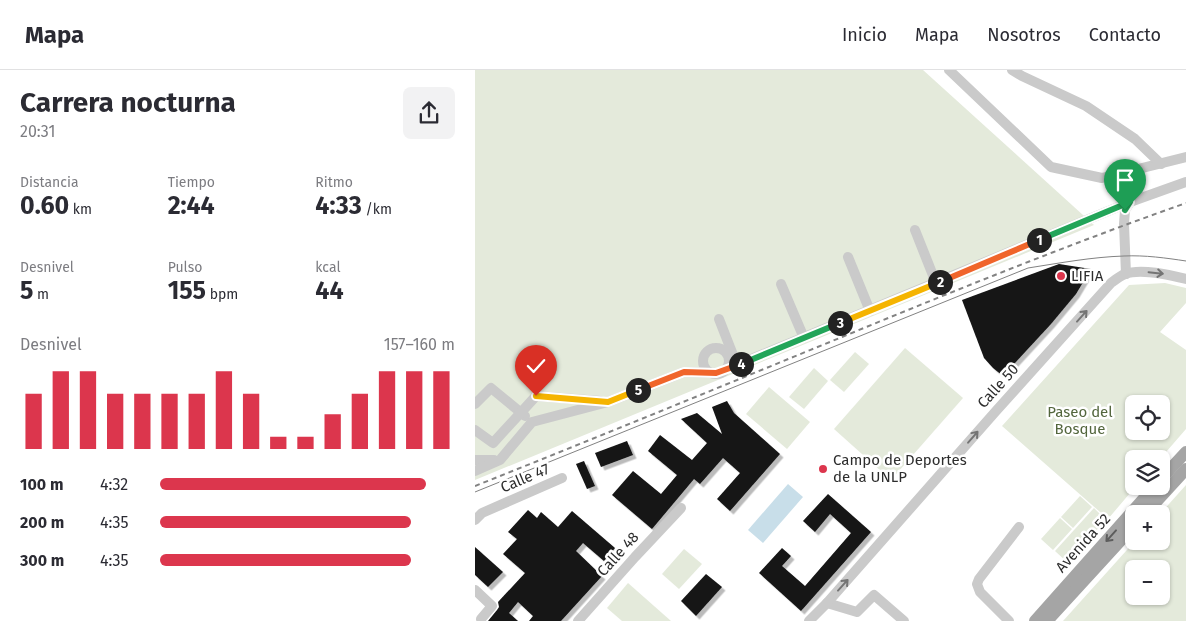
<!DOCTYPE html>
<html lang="es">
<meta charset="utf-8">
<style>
body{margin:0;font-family:"Fira Sans",sans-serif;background:#f2f2f3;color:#2b2b33;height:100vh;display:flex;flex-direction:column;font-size:19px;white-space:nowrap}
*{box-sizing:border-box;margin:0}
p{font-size:16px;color:#7c7c81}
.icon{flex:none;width:28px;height:28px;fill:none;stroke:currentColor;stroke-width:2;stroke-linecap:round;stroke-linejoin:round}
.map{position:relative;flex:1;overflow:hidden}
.sheet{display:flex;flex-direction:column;background:#fff;width:475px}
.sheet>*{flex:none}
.controls{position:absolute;left:650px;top:325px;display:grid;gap:10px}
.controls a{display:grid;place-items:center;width:45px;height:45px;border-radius:8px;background:#fff;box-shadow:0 1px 4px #0004;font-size:25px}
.pin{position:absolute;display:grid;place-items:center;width:42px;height:42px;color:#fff;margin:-51px -21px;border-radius:50% 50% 50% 0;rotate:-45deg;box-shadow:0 0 5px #0007}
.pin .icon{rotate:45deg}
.km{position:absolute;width:25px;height:25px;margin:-12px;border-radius:50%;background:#222;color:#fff;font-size:14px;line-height:25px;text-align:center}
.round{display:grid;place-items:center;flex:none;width:52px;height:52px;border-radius:8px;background:#f2f2f3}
.headline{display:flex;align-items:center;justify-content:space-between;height:85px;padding:0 20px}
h1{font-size:28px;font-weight:700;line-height:38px}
.figures{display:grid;grid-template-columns:repeat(3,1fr);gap:8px;height:85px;padding:5px 20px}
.figures div{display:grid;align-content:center}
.figures b{font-size:25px;font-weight:700}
.figures small{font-size:14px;font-weight:400}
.figures p{font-size:14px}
.chart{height:140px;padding:10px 20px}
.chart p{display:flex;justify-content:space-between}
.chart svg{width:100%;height:90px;margin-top:5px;stroke:#dc364d;stroke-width:6}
ul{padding:0 20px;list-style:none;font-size:16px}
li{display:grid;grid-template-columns:80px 60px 1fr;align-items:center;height:38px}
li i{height:12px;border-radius:6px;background:#dc364d}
header{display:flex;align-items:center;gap:30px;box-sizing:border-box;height:70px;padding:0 25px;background:#fff;border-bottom:1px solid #e1e1e2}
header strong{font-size:24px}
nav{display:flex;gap:28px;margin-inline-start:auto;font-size:18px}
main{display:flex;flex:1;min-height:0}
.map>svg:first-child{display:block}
</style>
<header>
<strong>Mapa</strong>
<nav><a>Inicio</a><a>Mapa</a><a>Nosotros</a><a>Contacto</a></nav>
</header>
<main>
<section class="sheet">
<div class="headline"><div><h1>Carrera nocturna</h1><p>20:31</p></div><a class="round"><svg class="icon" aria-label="share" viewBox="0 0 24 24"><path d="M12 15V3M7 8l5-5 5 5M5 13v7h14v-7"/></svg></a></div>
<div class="figures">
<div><p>Distancia</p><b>0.60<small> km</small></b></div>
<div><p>Tiempo</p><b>2:44</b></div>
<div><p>Ritmo</p><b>4:33<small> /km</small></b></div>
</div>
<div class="figures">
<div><p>Desnivel</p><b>5<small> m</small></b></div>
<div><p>Pulso</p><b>155<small> bpm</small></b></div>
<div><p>kcal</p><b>44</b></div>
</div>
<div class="chart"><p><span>Desnivel</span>157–160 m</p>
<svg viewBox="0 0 160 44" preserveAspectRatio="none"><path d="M5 44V17M15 44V6M25 44V6M35 44V17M45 44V17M55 44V17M65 44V17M75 44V6M85 44V17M95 44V38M105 44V38M115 44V27M125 44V17M135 44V6M145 44V6M155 44V6"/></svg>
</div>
<ul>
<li><b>100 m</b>4:32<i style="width:90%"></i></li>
<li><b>200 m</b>4:35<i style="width:85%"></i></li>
<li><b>300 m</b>4:35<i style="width:85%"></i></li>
</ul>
</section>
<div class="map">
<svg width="711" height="551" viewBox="0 0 711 551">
<defs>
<filter id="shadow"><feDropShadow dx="3.5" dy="3.5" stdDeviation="0" flood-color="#0004"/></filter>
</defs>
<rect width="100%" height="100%" fill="#fff"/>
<g fill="#e4eadb" fill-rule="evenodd">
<polygon points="0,0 448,0 619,155 0,410"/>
<path d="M690,213L711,218V233L685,262L711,280V359L685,389H659V416H661L633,449L527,356L654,215ZM659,334H686V361H659Z"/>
<polygon points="430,278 488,328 416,410 359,359"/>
<polygon points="380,282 394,294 369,322 355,310"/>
<polygon points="339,298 353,311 329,339 314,327"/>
<polygon points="294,317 335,352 312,379 271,344"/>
<path d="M711,415V551H588L660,471H686V444H685ZM659,499H686V526H659Z"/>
<polygon points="605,426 617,437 598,458 586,447"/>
<polygon points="619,438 631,450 592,492 580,481"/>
<polygon points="585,448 597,459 578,480 566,469"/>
<polygon points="209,479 227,494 204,519 187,504"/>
<polygon points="153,513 196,551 147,551 132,538"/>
</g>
<polygon fill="#c8dee9" points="313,414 328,427 288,473 273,460"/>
<g fill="#141414" filter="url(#shadow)">
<polygon points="584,194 616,199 601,224 576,254 528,306 518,298 509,288 487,230"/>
<polygon points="252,331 259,343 305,384 255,441 242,429 265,403 248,388 225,414 219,409 177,459 137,425 158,401 186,424 202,405 173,381 185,365 217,390 232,373 206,349 222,343 247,364 237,337"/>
<polygon points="152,371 158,385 126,397 120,383"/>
<polygon points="109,391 120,416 112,419 101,394"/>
<polygon points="353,424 396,462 326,541 284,503 307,478 316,486 307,496 330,516 376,463 355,444 340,462 328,451"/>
<polygon points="53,440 62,448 66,442 83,457 97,441 140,478 129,491 108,473 101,481 127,506 86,551 54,551 58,546 43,532 34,543 43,551 13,551 22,540 24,537 23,532 50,503 28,484 42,469 33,462"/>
<polygon points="0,477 28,502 13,517 0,505"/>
<polygon points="231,504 247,517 221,546 206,531"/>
</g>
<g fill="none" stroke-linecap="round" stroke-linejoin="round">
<g stroke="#cacaca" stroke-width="10">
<polyline points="474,0 576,97 627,108 711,87"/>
<polyline points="537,0 547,6 611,36 660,69 686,94"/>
<polyline points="440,160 461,213"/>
<polyline points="373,187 395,241"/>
<polyline points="651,204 649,154 650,140 655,132 711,112"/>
<polyline points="306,214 329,268"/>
<polyline points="244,249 260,290"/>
<circle cx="241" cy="291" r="13"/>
<polyline points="245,302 655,132"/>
<polyline points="0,334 16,318 50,346"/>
<polyline points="0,360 18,373 61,326 125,331"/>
<polyline points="0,390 19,390"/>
<polyline points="0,401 25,390 57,352 133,332 209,302 241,303"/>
<polyline points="0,450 7,443 87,408"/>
<polyline points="0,520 17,536 6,549"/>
<polyline points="352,533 382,542 399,525 429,551"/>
<polyline points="103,551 160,487 206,438"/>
<path d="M334,551L352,533L521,341L636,213C640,210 645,206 650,204C666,198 695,205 711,209"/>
<polyline points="534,551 505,522 502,514 504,509 544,457"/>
</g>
<g stroke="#a5a5a5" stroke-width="12">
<polyline points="686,409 711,382"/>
<polyline points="670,444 711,399"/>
<polyline points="560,551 680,416"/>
<polyline points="572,551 659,456"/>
</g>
<path stroke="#828282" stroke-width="1" d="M0,422L553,198C585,193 617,187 649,186C670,185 691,188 711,191"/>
<path stroke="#828282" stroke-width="2" stroke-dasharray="5 4" stroke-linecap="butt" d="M0,416C123,367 245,317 367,267C481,220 595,174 711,133"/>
</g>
<defs><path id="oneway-shaft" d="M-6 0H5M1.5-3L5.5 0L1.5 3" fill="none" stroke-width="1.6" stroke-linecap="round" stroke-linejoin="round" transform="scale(1.25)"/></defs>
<g stroke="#747474">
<use href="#oneway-shaft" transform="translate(681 203) rotate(6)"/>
<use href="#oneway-shaft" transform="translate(607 246) rotate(-48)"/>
<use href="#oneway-shaft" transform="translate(498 367) rotate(-49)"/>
<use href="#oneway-shaft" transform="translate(368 515) rotate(-48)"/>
</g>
<use stroke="#5d5d5d" href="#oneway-shaft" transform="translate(636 466) rotate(132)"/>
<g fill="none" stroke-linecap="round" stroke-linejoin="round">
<defs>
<polyline id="split-1" points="564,170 655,132 650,140"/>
<polyline id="split-2" points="465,212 564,170"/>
<polyline id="split-3" points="365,253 465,212"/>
<polyline id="split-4" points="266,294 365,253"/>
<polyline id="split-5" points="163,320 209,302 241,303 266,294"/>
<polyline id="split-6" points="61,326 133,332 163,320"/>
</defs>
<use href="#split-1" stroke="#fff" stroke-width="10"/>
<use href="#split-2" stroke="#fff" stroke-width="10"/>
<use href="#split-3" stroke="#fff" stroke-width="10"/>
<use href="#split-4" stroke="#fff" stroke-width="10"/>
<use href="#split-5" stroke="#fff" stroke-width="10"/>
<use href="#split-6" stroke="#fff" stroke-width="10"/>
<use href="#split-1" stroke="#22a559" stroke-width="6"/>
<use href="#split-2" stroke="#f0652b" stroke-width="6"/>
<use href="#split-3" stroke="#f5b400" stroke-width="6"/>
<use href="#split-4" stroke="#22a559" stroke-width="6"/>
<use href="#split-5" stroke="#f0652b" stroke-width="6"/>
<use href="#split-6" stroke="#f5b400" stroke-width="6"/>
</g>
<g fill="#dc364d" stroke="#fff" stroke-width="2">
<circle cx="586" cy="206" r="5"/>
<circle cx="348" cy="399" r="5"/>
</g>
<g text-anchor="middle" stroke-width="5" stroke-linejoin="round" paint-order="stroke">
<g font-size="15" fill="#2d2d2d" stroke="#fff" text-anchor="start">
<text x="596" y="211">LIFIA</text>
<text x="358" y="395">Campo de Deportes<tspan x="358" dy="17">de la UNLP</tspan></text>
</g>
<g font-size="15" fill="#2d2d2d" stroke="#fff">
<text transform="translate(523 316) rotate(-48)" y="5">Calle 50</text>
<text transform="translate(50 408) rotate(-23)" y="5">Calle 47</text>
<text transform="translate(608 473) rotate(-48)" y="5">Avenida 52</text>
<text transform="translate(143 484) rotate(-48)" y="5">Calle 48</text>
</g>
<g font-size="15" fill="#53663d" stroke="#fff">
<text x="605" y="347">Paseo del<tspan x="605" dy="17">Bosque</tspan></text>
</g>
</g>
</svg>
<div class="controls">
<a><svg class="icon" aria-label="locate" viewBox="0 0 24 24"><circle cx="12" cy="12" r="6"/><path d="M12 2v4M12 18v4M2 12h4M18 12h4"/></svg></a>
<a><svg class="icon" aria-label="layers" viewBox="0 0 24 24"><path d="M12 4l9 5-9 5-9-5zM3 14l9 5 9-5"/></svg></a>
<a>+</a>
<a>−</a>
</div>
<div class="pin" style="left:650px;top:140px;background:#1e9e55"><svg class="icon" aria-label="arrive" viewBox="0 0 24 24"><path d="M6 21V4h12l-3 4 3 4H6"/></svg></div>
<div class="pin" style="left:61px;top:326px;background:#d93025"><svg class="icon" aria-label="check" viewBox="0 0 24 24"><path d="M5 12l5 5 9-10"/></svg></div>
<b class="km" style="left:564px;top:170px">1</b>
<b class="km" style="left:465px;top:212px">2</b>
<b class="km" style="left:365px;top:253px">3</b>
<b class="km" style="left:266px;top:294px">4</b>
<b class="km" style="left:163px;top:320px">5</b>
</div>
</main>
